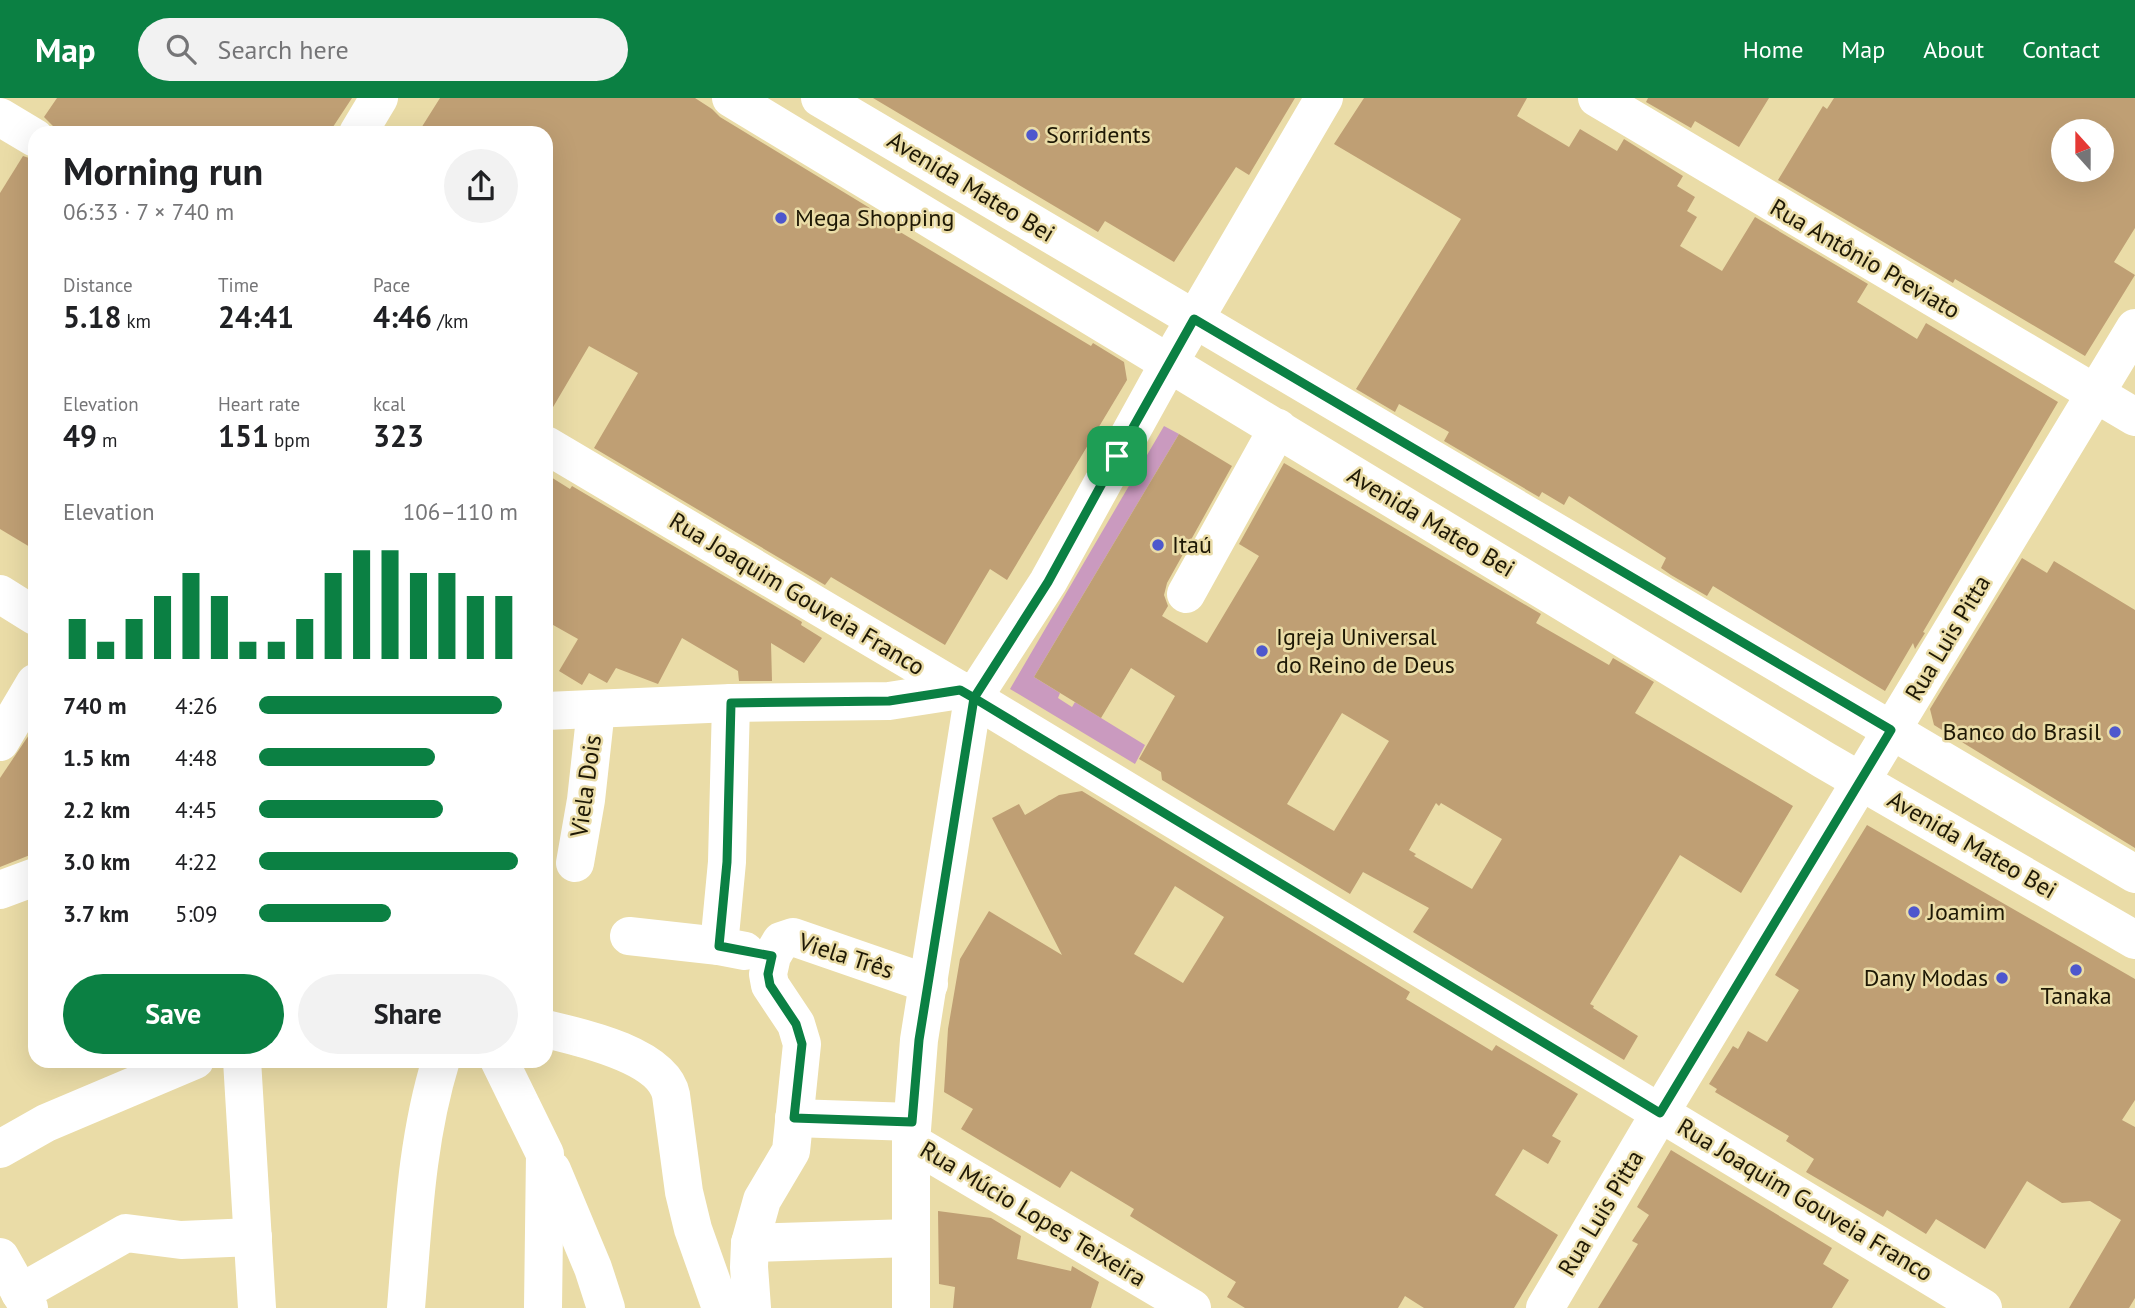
<!DOCTYPE html>
<meta charset="utf-8">
<style>
body{margin:0;font-family:"PT Sans",sans-serif;background:#f2f2f2;color:#202124;height:100vh;display:flex;flex-direction:column;font-size:26px;white-space:nowrap}
*{box-sizing:border-box;margin:0}
p{font-size:23px;color:#757577}
.icon{flex:none;width:38px;height:38px;fill:none;stroke:currentColor;stroke-width:2;stroke-linecap:round;stroke-linejoin:round}
.map{position:relative;flex:1;overflow:hidden}
.side{position:absolute;left:28px;top:28px;width:525px;height:942px;display:flex;flex-direction:column;background:#fff;border-radius:21px;box-shadow:0 7px 28px #0002}
.side>*{flex:none}
.needle{width:46px;rotate:339deg}
.controls{position:absolute;left:2051px;top:21px;display:grid;gap:14px}
.controls a{display:grid;place-items:center;width:63px;height:63px;border-radius:50%;background:#fff;box-shadow:0 7px 28px #0002;font-size:35px}
.pin{position:absolute;display:grid;place-items:center;width:60px;height:60px;color:#fff;margin:-30px;border-radius:14px;box-shadow:0 4px 10px #0006}
.round{display:grid;place-items:center;flex:none;width:74px;height:74px;border-radius:37px;background:#f2f2f2}
.headline{display:flex;align-items:center;justify-content:space-between;height:119px;padding:0 35px}
h1{font-size:38px;font-weight:800;line-height:52px}
.stats{display:grid;grid-template-columns:repeat(3,1fr);gap:10px;height:119px;padding:7px 35px}
.stats div{display:grid;align-content:center}
.stats b{font-size:30px;font-weight:800}
.stats small{font-size:19px;font-weight:400}
.stats p{font-size:19px}
.chart{height:196px;padding:14px 35px}
.chart p{display:flex;justify-content:space-between}
.chart svg{width:100%;height:126px;margin-top:7px;stroke:#0b8043;stroke-width:6}
.cta{display:flex;gap:14px;margin-top:auto;padding:14px 35px}
.cta a{flex:1;height:80px;border-radius:42px;background:#0b8043;color:#fff;font-size:28px;font-weight:800;line-height:80px;text-align:center}
.cta a+a{background:#f2f2f2;color:#202124}
ul{padding:0 35px;list-style:none;font-size:23px}
li{display:grid;grid-template-columns:112px 84px 1fr;align-items:center;height:52px}
li i{height:18px;border-radius:9px;background:#0b8043}
header{display:flex;align-items:center;gap:42px;box-sizing:border-box;height:98px;padding:0 35px;background:#0b8043;color:#fff}
header strong{font-size:33px}
nav{display:flex;gap:38px;margin-inline-start:auto;font-size:24px}
.search{width:490px;height:63px;background:#f2f2f2;display:flex;align-items:center;gap:18px;box-sizing:border-box;padding:0 24px;border-radius:38px;color:#757577;font-size:26px}
.map>svg:first-child{display:block}
</style>
<header>
<strong>Map</strong>
<div class="search"><svg class="icon" aria-label="search" viewBox="0 0 24 24"><circle cx="10" cy="10" r="6"/><path d="M15 15l6 6"/></svg>Search here</div>
<nav><a>Home</a><a>Map</a><a>About</a><a>Contact</a></nav>
</header>
<div class="map">
<svg width="2135" height="1210" viewBox="0 0 2135 1210">
<rect width="100%" height="100%" fill="#eadca7"/>
<polygon fill="#ca9abf" points="1164,328 1179,336 1034,579 1060,595 1058,600 1072,609 1075,604 1145,647 1135,666 1010,591"/>
<g fill="#bf9f74" fill-rule="evenodd">
<polygon points="57,0 352,0 329,35 56,35 54,29 44,19"/>
<polygon points="440,0 695,0 712,11 720,19 878,115 875,119 1091,248 1093,245 1124,264 1127,282 1007,482 990,471 945,547 831,479 825,487 594,350 638,275 589,248 546,321 546,35 418,35"/>
<polygon points="873,0 1295,0 1249,77 1236,69 1174,164 1105,123 1098,134"/>
<polygon points="1364,0 1527,0 1517,18 1569,49 1580,31 1617,53 1624,41 1683,78 1677,88 1695,99 1687,113 1697,119 1680,148 1722,173 1755,119 1868,186 1857,204 1917,241 1926,225 2058,304 1923,534 1925,535 1915,551 1913,545 1885,593 1713,488 1707,498 1671,477 1661,470 1666,460 1569,398 1564,407 1542,394 1539,399 1444,343 1449,334 1399,306 1395,314 1356,291 1461,121 1334,46"/>
<polygon points="1648,0 1769,0 1739,49 1695,23 1691,30 1646,4"/>
<path d="M1834,0H2135V130L2114,164L2135,177L2085,258L1955,181L1953,185L1778,82L1823,8L1827,11ZM2063,33H2102V72H2063Z"/>
<polygon points="23,58 35,62 35,452 0,431 0,95"/>
<path d="M1179,336L1232,368L1167,485L1164,497L1168,508L1162,518L1207,545L1259,458L1239,446L1284,365L1541,516L1536,525L1609,567L1613,560L1654,584L1635,615L1793,708L1741,795L1680,757L1590,906L1594,908L1593,910L1638,938L1624,962L1413,834L1429,810L1363,774L1350,796L1162,682L1161,674L1139,661L1175,598L1131,570L1101,620L1034,579ZM1342,615L1389,643L1334,733L1287,706ZM1436,705L1439,708L1441,705L1502,741L1472,791L1414,758L1416,756L1409,752Z"/>
<polygon points="546,376 570,391 572,388 802,524 801,527 822,540 804,565 771,545 772,583 739,583 738,573 682,540 658,586 616,570 607,585 589,575 582,587 559,573 578,541 546,523"/>
<polygon points="2022,460 2047,475 2054,463 2135,512 2135,750 1934,627 1930,611"/>
<polygon points="35,628 35,755 0,769 0,680"/>
<path d="M1082,693L1410,894L1406,901L1492,953L1496,947L1578,996L1552,1038L1561,1043L1548,1066L1523,1051L1495,1097L1558,1137L1514,1210H1424L1405,1198L1398,1210H1245L1227,1199L1236,1184L1130,1118L1134,1111L1071,1073L1060,1090L961,1031L973,1011L944,994L948,931L960,861L989,813L1062,857L992,720L1019,706L1025,717L1059,697ZM1175,788L1224,819L1183,885L1134,856Z"/>
<polygon points="1867,727 2135,881 2135,1002 2122,1022 2135,1029 2135,1200 2129,1210 2069,1210 2121,1122 2090,1103 2062,1105 2027,1083 1985,1151 1936,1121 1926,1136 1887,1112 1883,1119 1806,1074 1814,1061 1786,1043 1789,1038 1715,994 1717,991 1709,986 1733,948 1738,951 1748,933 1767,944 1799,892 1775,877"/>
<polygon points="1671,1052 1832,1150 1823,1166 1849,1182 1832,1210 1598,1210 1638,1146 1632,1143 1649,1117 1637,1109"/>
<polygon points="938,1113 991,1120 1021,1138 1017,1161 1071,1173 1072,1168 1099,1184 1091,1210 953,1210 955,1189 939,1186"/>
</g>
<g fill="none" stroke-linecap="round" stroke-linejoin="round">
<g stroke="#fff" stroke-width="38">
<polyline points="1597,0 2135,319"/>
<polyline points="0,19 35,40"/>
<polyline points="358,35 379,0"/>
<polyline points="546,347 973,600 1983,1210"/>
<polyline points="0,496 35,518"/>
<polyline points="1186,496 1278,330"/>
<polyline points="546,613 731,605 889,603 960,592"/>
<polyline points="0,644 35,585"/>
<polyline points="575,765 586,702 596,611"/>
<polyline points="0,792 35,779"/>
<polyline points="629,838 719,848 745,853"/>
<polyline points="719,848 727,764 731,605"/>
<path d="M546,931C580,939 663,957 671,997L684,1094L693,1131L721,1210"/>
<polyline points="242,962 257,1210"/>
<polyline points="499,962 545,1056 543,1210"/>
<polyline points="794,1020 912,1024"/>
<polyline points="911,1044 1192,1210"/>
<polyline points="0,1051 46,1025 195,962"/>
<polyline points="552,1072 593,1170 606,1210"/>
<polyline points="750,1145 911,1140"/>
<polyline points="0,1159 29,1210"/>
<polyline points="20,1195 126,1135 181,1142 253,1139"/>
<path d="M406,1210C413,1127 416,1043 441,962"/>
<polyline points="752,1210 749,1169 750,1145 762,1102 791,1053 802,946 796,926 770,887 768,876 772,858 781,843 793,839 929,886"/>
<polyline points="911,1210 911,1044 919,942 973,600 1048,484 1169,265 1324,0"/>
<polyline points="1545,1210 1660,1015 2135,230"/>
</g>
<g stroke="#fff" stroke-width="38">
<polyline points="731,0 1824,662 2135,842"/>
<polyline points="820,0 2135,776"/>
</g>
</g>
<g fill="none" stroke-linecap="round" stroke-linejoin="round">
<defs>
<polyline id="route" points="1117,358 1048,484 974,600 919,942 912,1024 794,1020 802,946 796,926 770,887 768,876 772,858 719,848 727,764 731,605 889,603 960,592 974,600 1660,1015 1891,632 1194,221 1117,358"/>
</defs>
<use href="#route" stroke="#fff" stroke-width="14"/>
<use href="#route" stroke="#0b8043" stroke-width="9"/>
</g>
<g fill="#4e57cd" stroke="#eadca7" stroke-width="2.5">
<circle cx="1032" cy="37" r="7"/>
<circle cx="781" cy="120" r="7"/>
<circle cx="1158" cy="447" r="7"/>
<circle cx="1262" cy="553" r="7"/>
<circle cx="2115" cy="634" r="7"/>
<circle cx="1914" cy="814" r="7"/>
<circle cx="2076" cy="872" r="7"/>
<circle cx="2002" cy="880" r="7"/>
</g>
<g text-anchor="middle" stroke-width="5" stroke-linejoin="round" paint-order="stroke">
<g font-size="24" fill="#1e1805" stroke="#eadca7" text-anchor="start">
<text x="1046" y="45">Sorridents</text>
<text x="795" y="128">Mega Shopping</text>
<text x="1172" y="455">Itaú</text>
<text x="1276" y="547">Igreja Universal<tspan x="1276" dy="28">do Reino de Deus</tspan></text>
<text x="2101" y="642" text-anchor="end">Banco do Brasil</text>
<text x="1928" y="822">Joamim</text>
<text x="1988" y="888" text-anchor="end">Dany Modas</text>
<text x="2076" y="906" text-anchor="middle">Tanaka</text>
</g>
<g font-size="24" fill="#1e1805" stroke="#eadca7">
<text transform="translate(971 89) rotate(31)" y="8">Avenida Mateo Bei</text>
<text transform="translate(1865 161) rotate(30)" y="8">Rua Antônio Previato</text>
<text transform="translate(1431 424) rotate(31)" y="8">Avenida Mateo Bei</text>
<text transform="translate(797 496) rotate(31)" y="8">Rua Joaquim Gouveia Franco</text>
<text transform="translate(1948 540) rotate(-59)" y="8">Rua Luis Pitta</text>
<text transform="translate(586 688) rotate(-82)" y="8">Viela Dois</text>
<text transform="translate(1972 747) rotate(30)" y="8">Avenida Mateo Bei</text>
<text transform="translate(846 858) rotate(18)" y="8">Viela Três</text>
<text transform="translate(1805 1102) rotate(31)" y="8">Rua Joaquim Gouveia Franco</text>
<text transform="translate(1601 1115) rotate(-59)" y="8">Rua Luis Pitta</text>
<text transform="translate(1033 1116) rotate(31)" y="8">Rua Múcio Lopes Teixeira</text>
</g>
</g>
</svg>
<div class="controls">
<a><svg class="needle" viewBox="-14 -14 28 28"><path d="M0-13l5 13h-10z" fill="#e53935"/><path d="M0 13l5-13h-10z" fill="#757577"/></svg></a>
</div>
<div class="pin" style="left:1117px;top:358px;background:#1e9e55"><svg class="icon" aria-label="arrive" viewBox="0 0 24 24"><path d="M6 21V4h12l-3 4 3 4H6"/></svg></div>
<section class="side">
<div class="headline"><div><h1>Morning run</h1><p>06:33 · 7 × 740 m</p></div><a class="round"><svg class="icon" aria-label="share" viewBox="0 0 24 24"><path d="M12 15V3M7 8l5-5 5 5M5 13v7h14v-7"/></svg></a></div>
<div class="stats">
<div><p>Distance</p><b>5.18<small> km</small></b></div>
<div><p>Time</p><b>24:41</b></div>
<div><p>Pace</p><b>4:46<small> /km</small></b></div>
</div>
<div class="stats">
<div><p>Elevation</p><b>49<small> m</small></b></div>
<div><p>Heart rate</p><b>151<small> bpm</small></b></div>
<div><p>kcal</p><b>323</b></div>
</div>
<div class="chart"><p><span>Elevation</span>106–110 m</p>
<svg viewBox="0 0 160 44" preserveAspectRatio="none"><path d="M5 44V30M15 44V38M25 44V30M35 44V22M45 44V14M55 44V22M65 44V38M75 44V38M85 44V30M95 44V14M105 44V6M115 44V6M125 44V14M135 44V14M145 44V22M155 44V22"/></svg>
</div>
<ul>
<li><b>740 m</b>4:26<i style="width:94%"></i></li>
<li><b>1.5 km</b>4:48<i style="width:68%"></i></li>
<li><b>2.2 km</b>4:45<i style="width:71%"></i></li>
<li><b>3.0 km</b>4:22<i style="width:100%"></i></li>
<li><b>3.7 km</b>5:09<i style="width:51%"></i></li>
</ul>
<div class="cta"><a>Save</a><a>Share</a></div>
</section>
</div>
